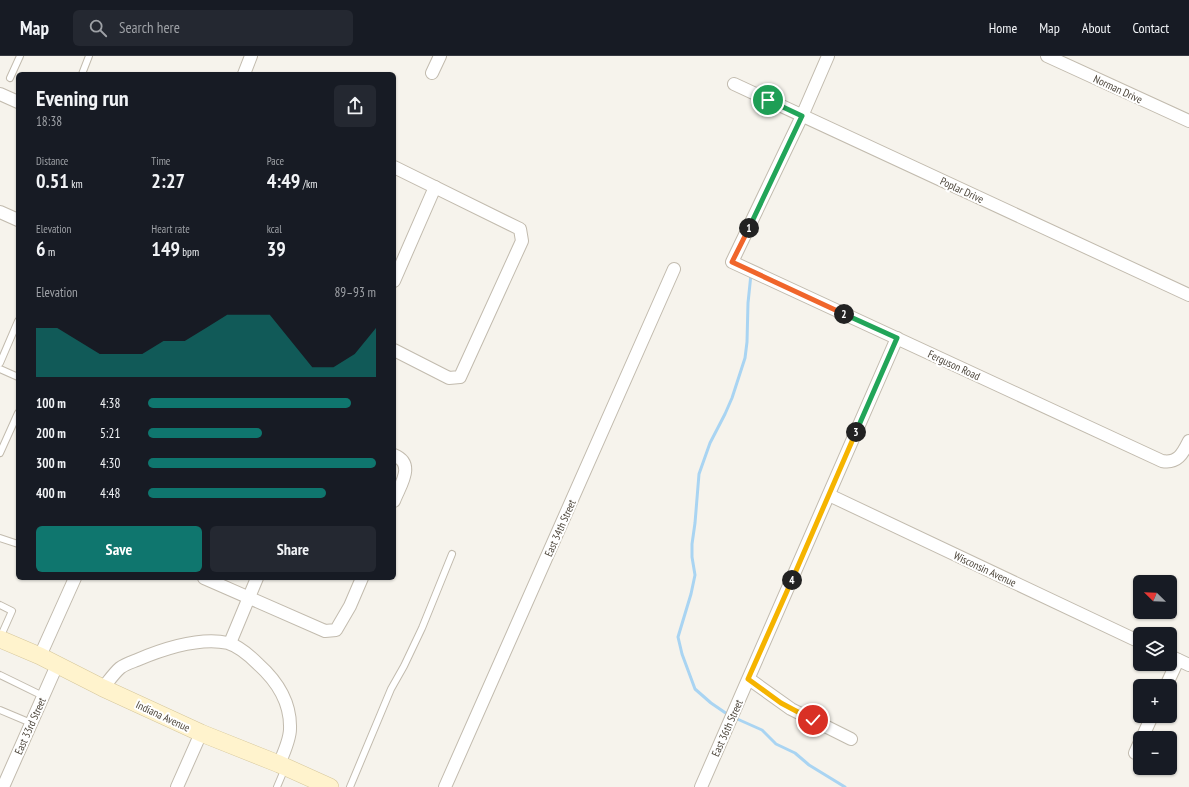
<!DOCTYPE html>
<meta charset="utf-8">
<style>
body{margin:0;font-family:"PT Sans Narrow",sans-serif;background:#242831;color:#f1f3f6;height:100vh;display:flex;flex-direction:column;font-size:15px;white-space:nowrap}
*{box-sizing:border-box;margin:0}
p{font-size:13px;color:#9ea1a6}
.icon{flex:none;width:22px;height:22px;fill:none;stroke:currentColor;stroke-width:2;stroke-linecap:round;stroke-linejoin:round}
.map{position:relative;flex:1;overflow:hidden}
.panel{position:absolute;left:16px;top:16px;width:380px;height:508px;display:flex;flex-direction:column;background:#171b24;border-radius:6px;box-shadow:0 1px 3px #0004}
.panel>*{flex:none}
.needle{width:26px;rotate:293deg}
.fabs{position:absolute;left:1133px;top:519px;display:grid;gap:8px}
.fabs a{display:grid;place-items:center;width:44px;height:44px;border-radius:6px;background:#171b24;box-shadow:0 1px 3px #0004;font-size:20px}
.pin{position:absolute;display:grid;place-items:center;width:34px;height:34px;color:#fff;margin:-17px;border:2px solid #fff;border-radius:50%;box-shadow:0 1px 4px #0007}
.km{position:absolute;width:20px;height:20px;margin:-10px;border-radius:50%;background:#222;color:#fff;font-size:11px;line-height:20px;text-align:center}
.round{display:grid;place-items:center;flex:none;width:42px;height:42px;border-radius:6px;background:#242831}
.summary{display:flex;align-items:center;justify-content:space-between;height:68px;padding:0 20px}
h1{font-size:22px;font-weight:700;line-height:30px}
.metrics{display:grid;grid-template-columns:repeat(3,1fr);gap:6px;height:68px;padding:4px 20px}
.metrics div{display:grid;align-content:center}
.metrics b{font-size:20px;font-weight:700}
.metrics small{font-size:11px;font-weight:400}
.metrics p{font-size:11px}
.chart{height:112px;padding:8px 20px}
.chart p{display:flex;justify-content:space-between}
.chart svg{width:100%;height:72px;margin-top:4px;fill:#0f766e;opacity:.7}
.action{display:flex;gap:8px;margin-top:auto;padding:8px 20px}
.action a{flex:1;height:46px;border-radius:6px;background:#0f766e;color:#fff;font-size:16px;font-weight:700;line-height:46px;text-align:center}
.action a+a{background:#242831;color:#f1f3f6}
ul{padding:0 20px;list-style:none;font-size:13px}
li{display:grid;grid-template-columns:64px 48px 1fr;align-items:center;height:30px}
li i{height:10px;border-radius:5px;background:#0f766e}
header{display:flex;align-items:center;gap:24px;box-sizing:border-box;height:56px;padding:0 20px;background:#171b24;border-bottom:1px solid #363941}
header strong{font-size:19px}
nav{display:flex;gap:22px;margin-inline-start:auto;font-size:14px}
.search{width:280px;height:36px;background:#242831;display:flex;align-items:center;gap:10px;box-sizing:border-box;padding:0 14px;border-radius:6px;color:#9ea1a6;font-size:15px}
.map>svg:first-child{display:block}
</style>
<header>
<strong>Map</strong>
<div class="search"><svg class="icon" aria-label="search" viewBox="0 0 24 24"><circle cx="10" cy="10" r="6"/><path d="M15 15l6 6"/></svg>Search here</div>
<nav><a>Home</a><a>Map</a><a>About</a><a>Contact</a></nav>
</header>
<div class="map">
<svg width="1189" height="731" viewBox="0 0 1189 731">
<rect width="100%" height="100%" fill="#f6f3ec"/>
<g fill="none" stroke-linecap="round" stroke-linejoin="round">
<g stroke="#a9d4f2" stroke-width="3">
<polyline points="730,660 711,647 695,633 682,598 678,581 691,538 695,519 692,501 692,488 695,467 699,418 710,387 725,358 732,342 745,302 747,286 748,247 751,218"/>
<polyline points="735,662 762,674 776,688 795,697 809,709 845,731"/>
</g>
<defs>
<g id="lane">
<polyline points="82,18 89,0"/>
<polyline points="10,22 20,0"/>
<polyline points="0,307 18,265"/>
<polyline points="0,313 18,321"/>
<polyline points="0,397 18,357"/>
<polyline points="0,482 18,488"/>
<polyline points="0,549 12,555 0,582"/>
<polyline points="0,619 43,640"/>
<polyline points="0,654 31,667"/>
<polyline points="277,731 285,712"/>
<polyline points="350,731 391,633 404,610 422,572 452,498"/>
</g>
<g id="street">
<path d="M828,0L802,60L732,206L1162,405C1178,408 1183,397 1189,385"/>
<polyline points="1047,0 1189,65"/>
<polyline points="432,17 440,0"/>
<polyline points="244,18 251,0"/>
<polyline points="734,28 1189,239"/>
<polyline points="0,38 18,46"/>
<polyline points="394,111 520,173 522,185 460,321 449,322 394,294"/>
<polyline points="0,156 18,164"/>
<polyline points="394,225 435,131"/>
<path d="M394,399C416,408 400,429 394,445"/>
<polyline points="829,439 1140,586"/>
<polyline points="204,522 325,575 336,574 350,550 362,522"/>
<polyline points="230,587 257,522"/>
<polyline points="40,600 75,522"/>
<polyline points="1170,600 1189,609"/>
<polyline points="749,623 791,653 851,683"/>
<polyline points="1166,630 1178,604"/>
<path d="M103,632C108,626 114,617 120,612C125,608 132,606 137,604C163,593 200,581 228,587C238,590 250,600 258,608C277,625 291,646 290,673C290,683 283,699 279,708"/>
<polyline points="1142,682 1152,660"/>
<polyline points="1135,697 1140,686"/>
<polyline points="3,731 57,609"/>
<polyline points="177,731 201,677"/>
<polyline points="445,731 674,213"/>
<polyline points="701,731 897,282"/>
</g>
<polyline id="secondary" points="0,583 40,600 103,632 201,677 279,708 330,731"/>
</defs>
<use href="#lane" stroke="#c2bbae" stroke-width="8"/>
<use href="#street" stroke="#c2bbae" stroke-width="14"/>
<use href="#secondary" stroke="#d6c79b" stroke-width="18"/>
<use href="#lane" stroke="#fff" stroke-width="6"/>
<use href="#street" stroke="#fff" stroke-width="12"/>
<use href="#secondary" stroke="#fff3cd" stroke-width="17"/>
</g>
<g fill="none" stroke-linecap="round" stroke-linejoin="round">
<defs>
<polyline id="split-1" points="749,172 802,60 768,44"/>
<polyline id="split-2" points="749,172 732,206 844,258"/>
<polyline id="split-3" points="844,258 897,282 856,376"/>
<polyline id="split-4" points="792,524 856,376"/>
<polyline id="split-5" points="792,524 748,623 781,647 813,664"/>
</defs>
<use href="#split-1" stroke="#fff" stroke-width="8"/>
<use href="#split-2" stroke="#fff" stroke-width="8"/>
<use href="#split-3" stroke="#fff" stroke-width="8"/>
<use href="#split-4" stroke="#fff" stroke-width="8"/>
<use href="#split-5" stroke="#fff" stroke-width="8"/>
<use href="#split-1" stroke="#22a559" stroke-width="5"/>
<use href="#split-2" stroke="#f0652b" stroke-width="5"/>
<use href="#split-3" stroke="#22a559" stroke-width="5"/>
<use href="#split-4" stroke="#f5b400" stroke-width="5"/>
<use href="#split-5" stroke="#f5b400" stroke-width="5"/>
</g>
<g text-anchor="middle" stroke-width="4" stroke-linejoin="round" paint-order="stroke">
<g font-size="11" fill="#4b4439" stroke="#fff">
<text transform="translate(1118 33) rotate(25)" y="4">Norman Drive</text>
<text transform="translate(962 134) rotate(25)" y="4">Poplar Drive</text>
<text transform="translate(954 309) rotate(25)" y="4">Ferguson Road</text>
<text transform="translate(560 472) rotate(-66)" y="4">East 34th Street</text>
<text transform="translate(985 513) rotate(25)" y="4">Wisconsin Avenue</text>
<text transform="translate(163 660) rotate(25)" y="4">Indiana Avenue</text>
<text transform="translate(30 670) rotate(-66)" y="4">East 33rd Street</text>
<text transform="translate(727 672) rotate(-66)" y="4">East 36th Street</text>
</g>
</g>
</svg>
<div class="fabs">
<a><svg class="needle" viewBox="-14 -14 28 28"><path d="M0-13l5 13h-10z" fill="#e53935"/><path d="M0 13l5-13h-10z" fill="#9ea1a6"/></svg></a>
<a><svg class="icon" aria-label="layers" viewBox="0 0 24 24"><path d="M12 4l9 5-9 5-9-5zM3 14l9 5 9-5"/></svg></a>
<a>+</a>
<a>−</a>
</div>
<div class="pin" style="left:768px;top:44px;background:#1e9e55"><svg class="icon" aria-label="arrive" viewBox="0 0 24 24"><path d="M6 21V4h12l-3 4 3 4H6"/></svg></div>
<div class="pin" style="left:813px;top:664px;background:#d93025"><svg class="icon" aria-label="check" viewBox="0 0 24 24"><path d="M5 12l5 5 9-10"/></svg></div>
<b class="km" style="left:749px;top:172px">1</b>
<b class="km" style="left:844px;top:258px">2</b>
<b class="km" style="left:856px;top:376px">3</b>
<b class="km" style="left:792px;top:524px">4</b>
<section class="panel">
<div class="summary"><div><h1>Evening run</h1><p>18:38</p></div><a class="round"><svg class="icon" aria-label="share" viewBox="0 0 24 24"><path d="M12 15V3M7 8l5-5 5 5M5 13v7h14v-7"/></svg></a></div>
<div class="metrics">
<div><p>Distance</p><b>0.51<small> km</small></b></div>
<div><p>Time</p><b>2:27</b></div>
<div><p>Pace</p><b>4:49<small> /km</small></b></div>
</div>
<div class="metrics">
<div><p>Elevation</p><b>6<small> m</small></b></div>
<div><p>Heart rate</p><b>149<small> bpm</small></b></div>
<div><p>kcal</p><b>39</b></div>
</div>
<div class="chart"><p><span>Elevation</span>89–93 m</p>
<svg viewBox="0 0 160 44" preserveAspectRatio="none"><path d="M0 44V14L10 14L20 22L30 30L40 30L50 30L60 22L70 22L80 14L90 6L100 6L110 6L120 22L130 38L140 38L150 30L160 14V44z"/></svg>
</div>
<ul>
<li><b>100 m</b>4:38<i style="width:89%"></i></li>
<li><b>200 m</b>5:21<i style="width:50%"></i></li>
<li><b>300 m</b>4:30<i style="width:100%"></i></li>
<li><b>400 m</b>4:48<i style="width:78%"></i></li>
</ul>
<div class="action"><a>Save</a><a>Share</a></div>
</section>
</div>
